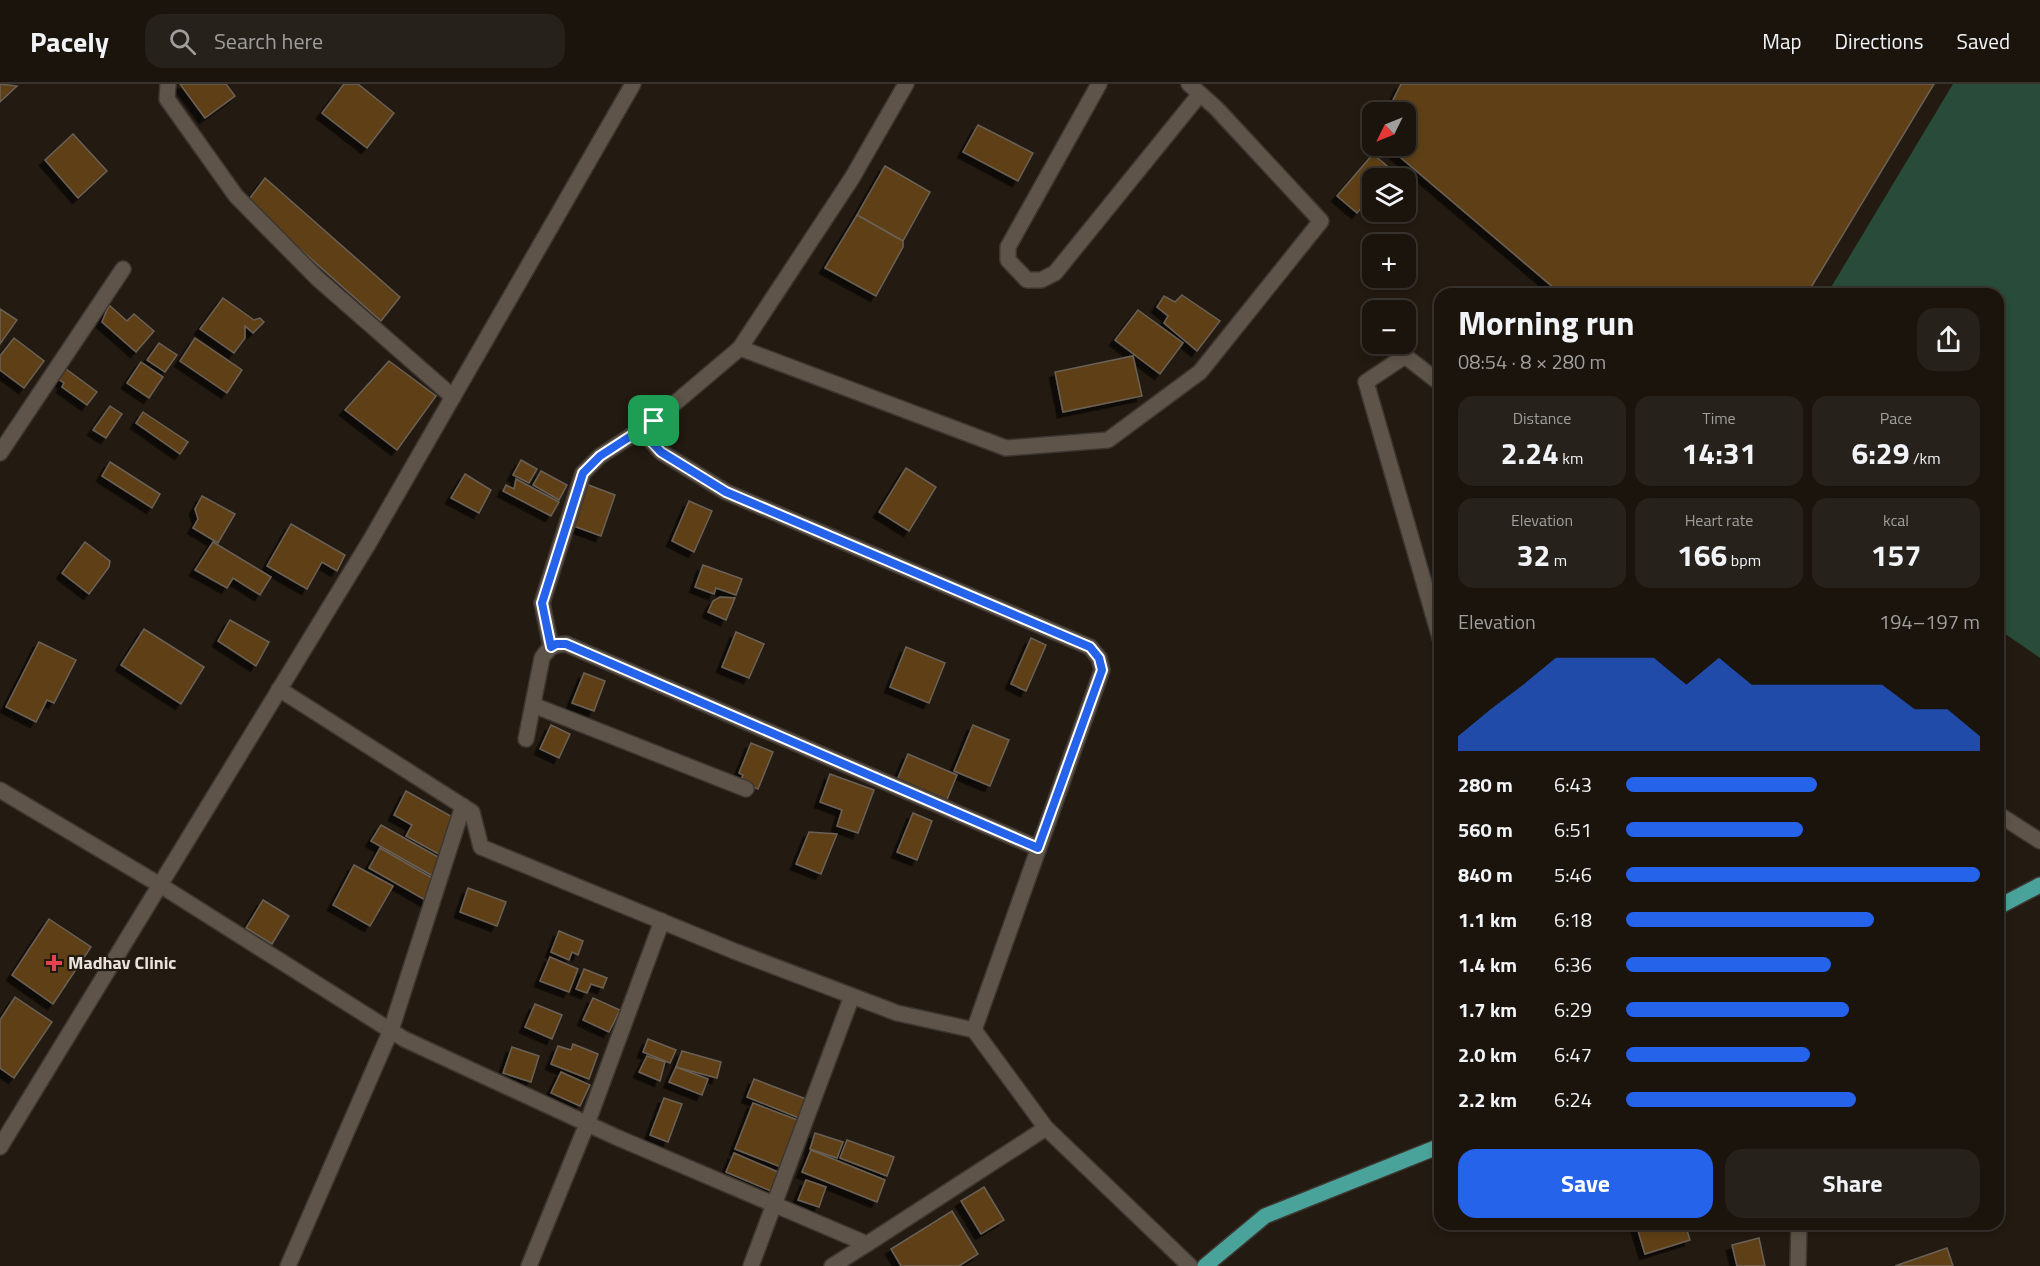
<!DOCTYPE html>
<meta charset="utf-8">
<style>
body{margin:0;font-family:"Titillium Web",sans-serif;background:#27211b;color:#f1f3f6;height:100vh;display:flex;flex-direction:column;font-size:22px;white-space:nowrap}
*{box-sizing:border-box;margin:0}
p{font-size:20px;color:#9f9e9d}
.icon{flex:none;width:33px;height:33px;fill:none;stroke:currentColor;stroke-width:2;stroke-linecap:round;stroke-linejoin:round}
.map{position:relative;flex:1;overflow:hidden}
.panel{position:absolute;left:1434px;top:204px;width:570px;height:942px;display:flex;flex-direction:column;background:#1a140d;border-radius:18px;box-shadow:0 3px 9px #0003,0 0 0 2px #38332e}
.panel>*{flex:none}
.needle{width:39px;rotate:227deg}
.fabs{position:absolute;left:1362px;top:18px;display:grid;gap:12px}
.fabs a{display:grid;place-items:center;width:54px;height:54px;border-radius:12px;background:#1a140d;box-shadow:0 3px 9px #0003,0 0 0 2px #38332e;font-size:30px}
.pin{position:absolute;display:grid;place-items:center;width:51px;height:51px;color:#fff;margin:-26px;border-radius:12px;box-shadow:0 3px 9px #0006}
.round{display:grid;place-items:center;flex:none;width:63px;height:63px;border-radius:18px;background:#27211b}
.summary{display:flex;align-items:center;justify-content:space-between;height:102px;padding:0 24px}
h1{font-size:33px;font-weight:700;line-height:45px}
.metrics{display:grid;grid-template-columns:repeat(3,1fr);gap:9px;height:102px;padding:6px 24px}
.metrics div{display:grid;align-content:center;border-radius:15px;background:#27211b;text-align:center}
.metrics b{font-size:30px;font-weight:700}
.metrics small{font-size:16px;font-weight:400}
.metrics p{font-size:16px}
.chart{height:168px;padding:12px 24px}
.chart p{display:flex;justify-content:space-between}
.chart svg{width:100%;height:108px;margin-top:6px;fill:#2563eb;opacity:.7}
.primary-button{display:flex;gap:12px;margin-top:auto;padding:12px 24px}
.primary-button a{flex:1;height:69px;border-radius:18px;background:#2563eb;color:#fff;font-size:24px;font-weight:700;line-height:69px;text-align:center}
.primary-button a+a{background:#27211b;color:#f1f3f6}
ul{padding:0 24px;list-style:none;font-size:20px}
li{display:grid;grid-template-columns:96px 72px 1fr;align-items:center;height:45px}
li i{height:15px;border-radius:8px;background:#2563eb}
header{display:flex;align-items:center;gap:36px;box-sizing:border-box;height:84px;padding:0 30px;background:#1a140d;border-bottom:2px solid #38332e}
header strong{font-size:28px}
nav{display:flex;gap:33px;margin-inline-start:auto;font-size:21px}
.search{width:420px;height:54px;background:#27211b;display:flex;align-items:center;gap:15px;box-sizing:border-box;padding:0 21px;border-radius:18px;color:#9f9e9d;font-size:22px}
.map>svg:first-child{display:block}
</style>
<header>
<strong>Pacely</strong>
<div class="search"><svg class="icon" aria-label="search" viewBox="0 0 24 24"><circle cx="10" cy="10" r="6"/><path d="M15 15l6 6"/></svg>Search here</div>
<nav><a>Map</a><a>Directions</a><a>Saved</a></nav>
</header>
<div class="map">
<svg width="2040" height="1182" viewBox="0 0 2040 1182">
<defs>
<filter id="shadow"><feDropShadow dx="-5.5" dy="5.5" stdDeviation="0" flood-color="#0009"/></filter>
</defs>
<rect width="100%" height="100%" fill="#231a11"/>
<polygon fill="#294b3a" points="1953,0 2040,0 2040,574 1998,545 1998,210 1827,210"/>
<g fill="#5f3f19" stroke="#6b6156" stroke-width="1.5" filter="url(#shadow)">
<polygon points="0,0 17,2 0,18"/>
<polygon points="180,0 226,0 235,12 205,34"/>
<polygon points="344,0 358,0 394,29 367,64 322,29"/>
<polygon points="1401,0 1934,0 1807,210 1561,210 1387,62 1406,62 1406,28 1387,28"/>
<polygon points="978,41 1033,69 1018,97 963,68"/>
<polygon points="73,50 107,87 78,114 45,76"/>
<polygon points="1373,70 1393,87 1386,94 1372,94 1372,111 1357,129 1337,112"/>
<polygon points="885,82 930,108 903,157 857,131"/>
<polygon points="265,94 400,213 381,237 247,118"/>
<polygon points="857,131 903,157 903,163 876,212 825,184"/>
<polygon points="1182,211 1220,237 1197,267 1164,239 1168,232 1157,223 1164,212 1175,218"/>
<polygon points="223,214 254,236 260,234 264,238 253,249 245,242 245,254 234,269 200,245"/>
<polygon points="109,221 127,237 134,230 154,247 136,268 102,238"/>
<polygon points="0,225 17,236 0,260"/>
<polygon points="1138,226 1183,259 1160,290 1115,256"/>
<polygon points="14,254 44,277 24,304 0,286 0,272"/>
<polygon points="195,254 242,286 227,309 180,277"/>
<polygon points="159,259 177,271 165,288 147,276"/>
<polygon points="1133,272 1142,312 1063,328 1055,288"/>
<polygon points="389,277 436,312 397,366 345,326"/>
<polygon points="141,278 163,293 149,314 127,299"/>
<polygon points="62,282 97,308 87,321 62,303 64,299 55,293"/>
<polygon points="110,322 122,330 106,354 93,346"/>
<polygon points="143,328 188,358 180,370 136,339"/>
<polygon points="521,376 537,385 529,399 513,391"/>
<polygon points="110,378 160,410 152,424 102,392"/>
<polygon points="906,384 936,403 909,447 879,428"/>
<polygon points="541,387 567,401 559,416 533,401"/>
<polygon points="465,390 491,406 479,429 451,414"/>
<polygon points="516,395 559,418 551,432 503,407 506,401 514,405"/>
<polygon points="586,400 615,411 601,452 571,441"/>
<polygon points="202,412 235,430 218,459 193,444 198,435 195,425"/>
<polygon points="689,417 712,427 694,468 672,457"/>
<polygon points="291,440 345,471 337,487 322,478 307,505 267,482"/>
<polygon points="85,458 110,477 109,483 89,510 62,489"/>
<polygon points="213,458 271,493 260,511 233,494 227,504 195,486"/>
<polygon points="703,481 742,495 736,511 716,504 714,510 695,503"/>
<polygon points="720,513 735,514 726,536 708,528 713,517"/>
<polygon points="230,536 269,558 256,582 218,557"/>
<polygon points="144,545 204,583 181,620 121,581"/>
<polygon points="736,548 764,560 749,594 722,583"/>
<polygon points="1031,554 1046,561 1026,607 1011,600"/>
<polygon points="39,558 76,576 54,619 47,616 36,638 6,623"/>
<polygon points="906,563 945,579 929,619 890,603"/>
<polygon points="584,589 605,597 594,627 572,619"/>
<polygon points="551,641 570,650 559,674 540,665"/>
<polygon points="973,641 1009,656 990,702 954,687"/>
<polygon points="751,659 773,668 758,705 740,698 743,691 739,689"/>
<polygon points="908,670 957,691 946,718 895,701"/>
<polygon points="830,690 874,706 858,749 837,742 842,726 820,718"/>
<polygon points="406,707 456,735 444,773 406,752 412,741 394,731"/>
<polygon points="913,729 932,737 917,776 897,768"/>
<polygon points="381,741 447,778 438,795 371,757"/>
<polygon points="809,748 837,750 821,790 796,780"/>
<polygon points="380,764 439,798 427,817 369,784"/>
<polygon points="354,781 393,802 370,842 333,821"/>
<polygon points="468,804 506,818 497,842 460,828"/>
<polygon points="263,816 289,832 272,860 246,844"/>
<polygon points="49,835 91,863 53,920 12,891"/>
<polygon points="559,847 583,857 578,871 572,868 569,876 551,868"/>
<polygon points="550,873 578,885 569,908 540,897"/>
<polygon points="584,885 607,894 603,904 591,900 587,909 576,905"/>
<polygon points="15,913 52,938 14,994 0,984 0,936"/>
<polygon points="593,914 620,926 609,948 583,936"/>
<polygon points="535,920 562,931 552,955 525,943"/>
<polygon points="648,955 676,966 670,979 643,968"/>
<polygon points="573,960 598,970 589,995 551,980 558,962 571,966"/>
<polygon points="512,963 539,972 531,998 503,989"/>
<polygon points="682,967 721,978 717,994 676,983"/>
<polygon points="647,972 665,978 660,997 639,988"/>
<polygon points="676,983 708,995 702,1011 669,998"/>
<polygon points="561,988 590,1001 580,1022 551,1009"/>
<polygon points="754,995 806,1015 799,1034 747,1013"/>
<polygon points="664,1014 682,1020 668,1058 650,1051"/>
<polygon points="753,1019 800,1037 781,1083 735,1065"/>
<polygon points="815,1049 843,1058 837,1074 810,1065"/>
<polygon points="847,1056 894,1073 887,1092 840,1074"/>
<polygon points="811,1066 885,1096 877,1118 802,1088"/>
<polygon points="734,1069 778,1088 771,1107 726,1088"/>
<polygon points="806,1096 826,1103 819,1123 798,1116"/>
<polygon points="984,1103 1004,1136 981,1150 961,1117"/>
<polygon points="952,1127 978,1170 959,1182 901,1182 891,1165"/>
<polygon points="1636,1140 1685,1140 1690,1156 1645,1170"/>
<polygon points="1759,1154 1765,1182 1737,1182 1732,1161"/>
<polygon points="1947,1164 1953,1182 1895,1182"/>
</g>
<g fill="none" stroke-linecap="round" stroke-linejoin="round">
<defs>
<g id="minor">
<polyline points="168,0 167,15 236,112 317,194 453,313"/>
<polyline points="906,0 852,94 740,264 654,337 648,354 661,368 726,408 1090,563 1099,574 1102,586 974,946"/>
<polyline points="1099,0 1008,163 1008,176 1027,196 1041,196 1055,189 1200,10"/>
<polyline points="740,264 1006,364 1108,356 1200,288 1321,137 1216,24 1189,0"/>
<polyline points="1440,299 1405,272 1366,298 1440,554"/>
<polyline points="0,369 123,185"/>
<polyline points="551,563 542,519 583,389 600,372 654,337"/>
<polyline points="279,605 472,728 481,763 734,867 897,929 974,946 1046,1044 1190,1182"/>
<polyline points="533,621 746,705"/>
<path d="M526,655L542,574C549,563 554,560 566,560L1038,764"/>
<polyline points="0,706 160,801 404,955 616,1053 867,1160 1046,1044"/>
<polyline points="1998,730 2040,757"/>
<polyline points="0,1063 370,457 633,0"/>
<polyline points="288,1182 391,946 463,722"/>
<polyline points="529,1182 587,1040 662,837"/>
<polyline points="751,1182 852,912"/>
<polyline points="832,1182 867,1160"/>
<polyline points="1798,1182 1799,1140"/>
</g>
<g id="major">
<polyline points="1998,823 2040,801"/>
<polyline points="1205,1182 1265,1132 1440,1062"/>
</g>
</defs>
<use href="#minor" stroke="#3d3631" stroke-width="18"/>
<use href="#major" stroke="#3d3631" stroke-width="18"/>
<use href="#minor" stroke="#5e5449" stroke-width="15"/>
<use href="#major" stroke="#4aa39b" stroke-width="15"/>
</g>
<g fill="none" stroke-linecap="round" stroke-linejoin="round">
<defs>
<polygon id="route" points="654,337 648,354 661,368 726,408 1090,563 1099,574 1102,586 1038,764 566,560 556,560 551,563 542,519 583,389 600,372"/>
</defs>
<use href="#route" stroke="#fff" stroke-width="12"/>
<use href="#route" stroke="#2563eb" stroke-width="8"/>
</g>
<path fill="#e0444e" stroke="#231a11" stroke-width="2" d="M51 870h6v6h6v6h-6v6h-6v-6h-6v-6h6z"/>
<g text-anchor="middle" stroke-width="4.5" stroke-linejoin="round" paint-order="stroke">
<g font-size="18" font-weight="bold" fill="#e9e3dd" stroke="#231a11" text-anchor="start">
<text x="68" y="885">Madhav Clinic</text>
</g>
</g>
</svg>
<div class="fabs">
<a><svg class="needle" viewBox="-14 -14 28 28"><path d="M0-13l5 13h-10z" fill="#e53935"/><path d="M0 13l5-13h-10z" fill="#9f9e9d"/></svg></a>
<a><svg class="icon" aria-label="layers" viewBox="0 0 24 24"><path d="M12 4l9 5-9 5-9-5zM3 14l9 5 9-5"/></svg></a>
<a>+</a>
<a>−</a>
</div>
<div class="pin" style="left:654px;top:337px;background:#1e9e55"><svg class="icon" aria-label="arrive" viewBox="0 0 24 24"><path d="M6 21V4h12l-3 4 3 4H6"/></svg></div>
<section class="panel">
<div class="summary"><div><h1>Morning run</h1><p>08:54 · 8 × 280 m</p></div><a class="round"><svg class="icon" aria-label="share" viewBox="0 0 24 24"><path d="M12 15V3M7 8l5-5 5 5M5 13v7h14v-7"/></svg></a></div>
<div class="metrics">
<div><p>Distance</p><b>2.24<small> km</small></b></div>
<div><p>Time</p><b>14:31</b></div>
<div><p>Pace</p><b>6:29<small> /km</small></b></div>
</div>
<div class="metrics">
<div><p>Elevation</p><b>32<small> m</small></b></div>
<div><p>Heart rate</p><b>166<small> bpm</small></b></div>
<div><p>kcal</p><b>157</b></div>
</div>
<div class="chart"><p><span>Elevation</span>194–197 m</p>
<svg viewBox="0 0 160 44" preserveAspectRatio="none"><path d="M0 44V38L10 27L20 17L30 6L40 6L50 6L60 6L70 17L80 6L90 17L100 17L110 17L120 17L130 17L140 27L150 27L160 38V44z"/></svg>
</div>
<ul>
<li><b>280 m</b>6:43<i style="width:54%"></i></li>
<li><b>560 m</b>6:51<i style="width:50%"></i></li>
<li><b>840 m</b>5:46<i style="width:100%"></i></li>
<li><b>1.1 km</b>6:18<i style="width:70%"></i></li>
<li><b>1.4 km</b>6:36<i style="width:58%"></i></li>
<li><b>1.7 km</b>6:29<i style="width:63%"></i></li>
<li><b>2.0 km</b>6:47<i style="width:52%"></i></li>
<li><b>2.2 km</b>6:24<i style="width:65%"></i></li>
</ul>
<div class="primary-button"><a>Save</a><a>Share</a></div>
</section>
</div>
